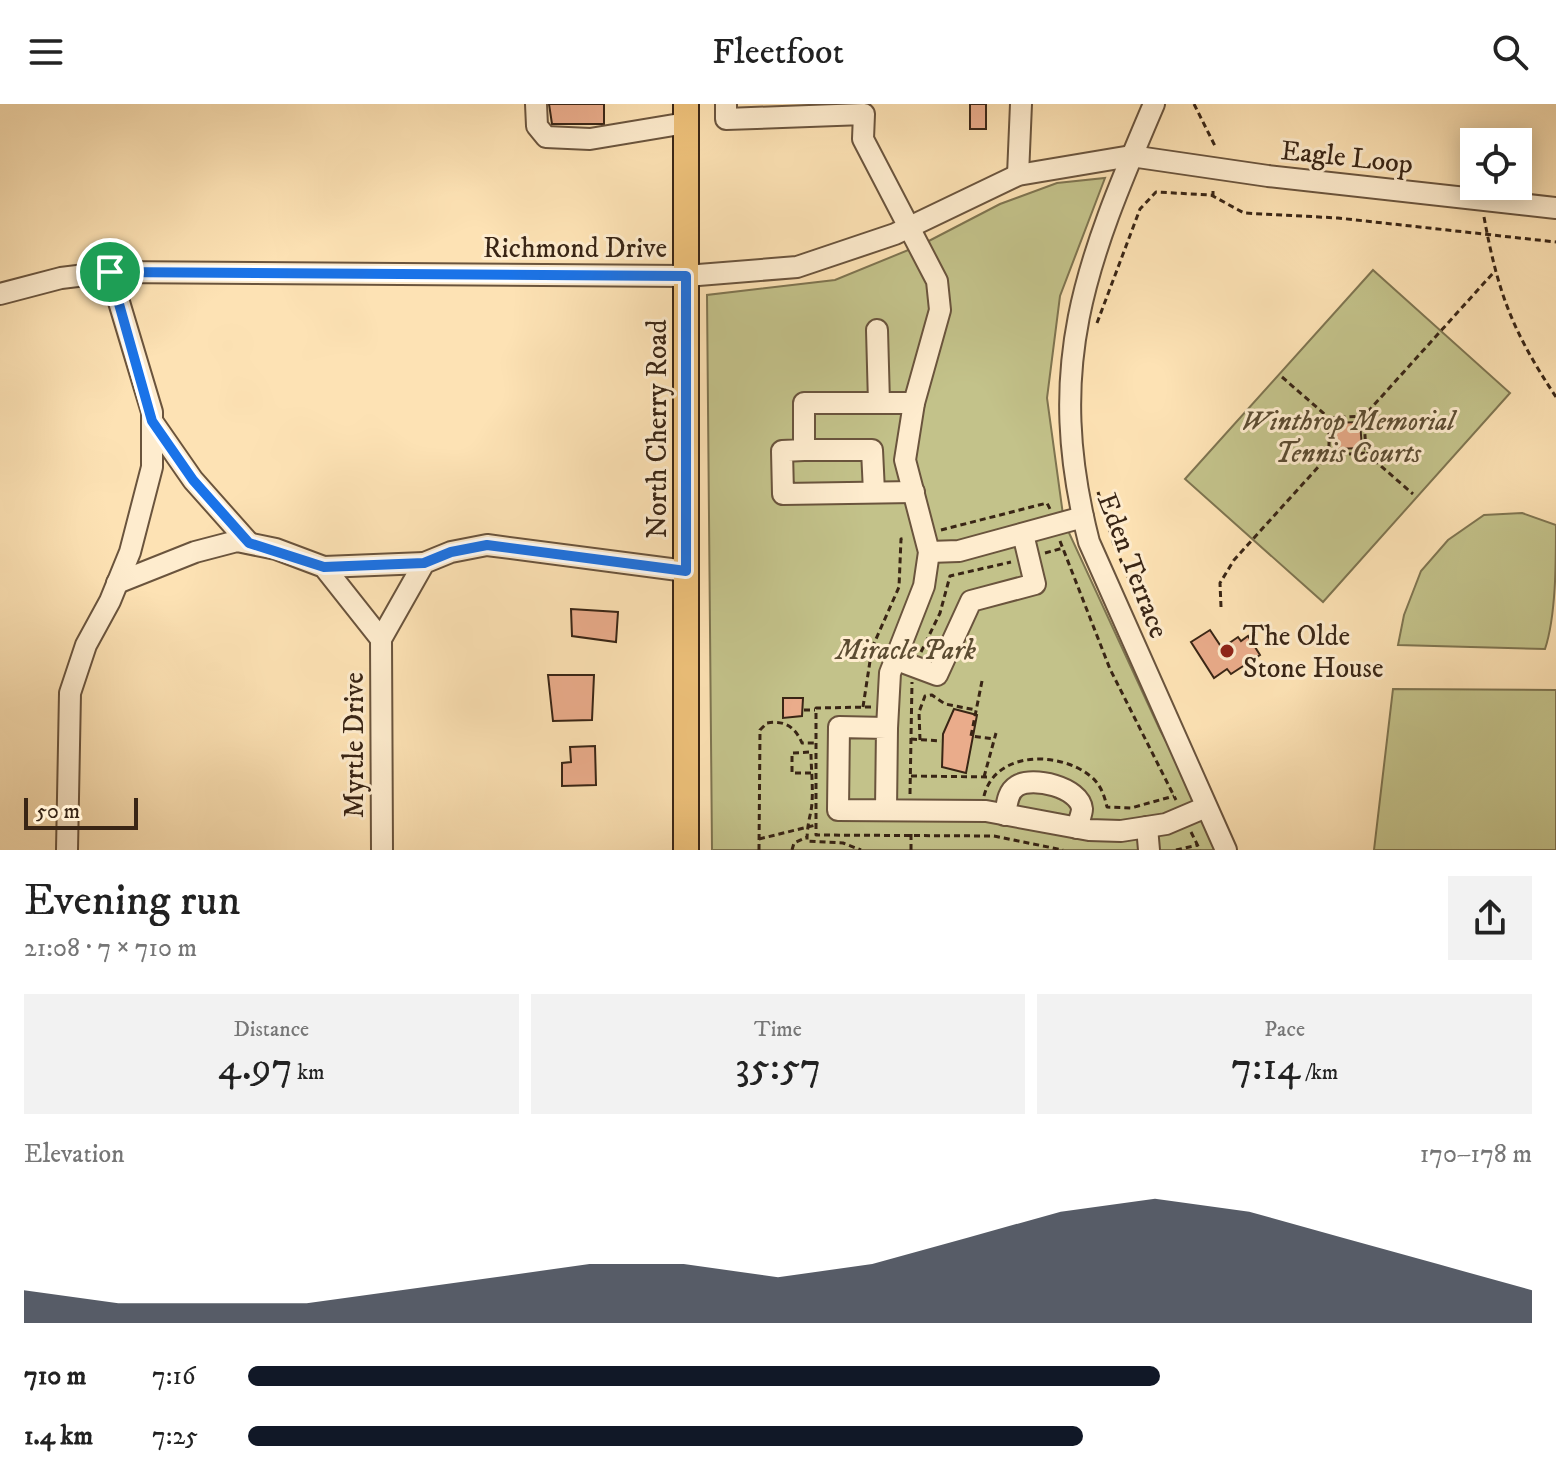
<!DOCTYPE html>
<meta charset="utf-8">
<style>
body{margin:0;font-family:"IM FELL DW Pica",serif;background:#f2f2f2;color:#222;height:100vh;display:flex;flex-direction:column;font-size:30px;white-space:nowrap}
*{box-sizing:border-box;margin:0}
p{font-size:26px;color:#767676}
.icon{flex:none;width:44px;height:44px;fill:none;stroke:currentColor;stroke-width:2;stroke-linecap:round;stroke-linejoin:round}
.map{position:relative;height:746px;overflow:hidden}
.side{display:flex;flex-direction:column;background:#fff;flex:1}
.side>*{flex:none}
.buttons{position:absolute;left:1460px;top:24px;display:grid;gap:16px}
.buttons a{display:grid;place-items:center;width:72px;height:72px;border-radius:0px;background:#fff;box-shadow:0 4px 20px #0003;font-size:40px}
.scale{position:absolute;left:24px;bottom:20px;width:114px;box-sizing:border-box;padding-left:8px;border:4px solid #392515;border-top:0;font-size:22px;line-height:28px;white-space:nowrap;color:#392515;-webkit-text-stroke:6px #feecce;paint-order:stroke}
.pin{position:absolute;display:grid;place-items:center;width:68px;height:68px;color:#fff;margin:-34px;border:4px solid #fff;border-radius:50%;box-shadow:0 2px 8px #0007}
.round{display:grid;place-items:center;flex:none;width:84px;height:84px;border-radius:0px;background:#f2f2f2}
.summary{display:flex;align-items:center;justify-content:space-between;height:136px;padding:0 24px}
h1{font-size:44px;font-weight:600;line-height:60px}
.figures{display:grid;grid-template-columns:repeat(3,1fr);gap:12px;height:136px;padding:8px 24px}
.figures div{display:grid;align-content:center;border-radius:0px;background:#f2f2f2;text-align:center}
.figures b{font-size:40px;font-weight:600}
.figures small{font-size:22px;font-weight:400}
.figures p{font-size:22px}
.chart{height:224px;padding:16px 24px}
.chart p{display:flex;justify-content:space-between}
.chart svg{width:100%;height:144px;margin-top:8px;fill:#111827;opacity:.7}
ul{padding:0 24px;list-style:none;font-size:26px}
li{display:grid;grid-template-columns:128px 96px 1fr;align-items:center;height:60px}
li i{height:20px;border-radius:10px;background:#111827}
header{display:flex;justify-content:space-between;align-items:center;height:104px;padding:0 24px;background:#fff;font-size:36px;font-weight:600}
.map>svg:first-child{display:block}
</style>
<header><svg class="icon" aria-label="menu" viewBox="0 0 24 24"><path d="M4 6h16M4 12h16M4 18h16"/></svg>Fleetfoot<svg class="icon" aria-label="search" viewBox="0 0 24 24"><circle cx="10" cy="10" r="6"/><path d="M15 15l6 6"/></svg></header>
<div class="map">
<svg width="1556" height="746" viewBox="0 0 1556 746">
<rect width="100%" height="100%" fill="#fde2b4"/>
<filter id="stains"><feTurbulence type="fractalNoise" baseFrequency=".0025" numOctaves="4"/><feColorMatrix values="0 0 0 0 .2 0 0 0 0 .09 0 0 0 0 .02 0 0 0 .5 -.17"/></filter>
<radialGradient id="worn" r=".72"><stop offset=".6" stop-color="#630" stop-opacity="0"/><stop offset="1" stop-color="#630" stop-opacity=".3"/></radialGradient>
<g fill="#c3c28a" stroke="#7e7450" stroke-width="2">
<polygon points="1105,74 1060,192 1047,294 1064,418 1160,626 1224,746 712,746 707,191 835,176 923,140 1000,100 1057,79"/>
<polygon points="1373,166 1510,289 1323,498 1185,375"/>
<path d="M1522,409L1556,421C1556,458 1556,512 1545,545L1398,541L1404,511L1421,467L1448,436L1484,411Z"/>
<polygon points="1393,585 1556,586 1556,746 1374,746"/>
</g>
<g fill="#eaac8b" stroke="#392515" stroke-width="2">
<polygon points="549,0 604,0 604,20 552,20"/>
<rect x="970" y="0" width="16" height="25"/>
<polygon points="1360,318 1362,344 1335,345 1333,319"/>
<polygon points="571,505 618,508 616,538 572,532"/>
<polygon points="1210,526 1222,544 1238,533 1241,537 1248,532 1260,551 1231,570 1227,565 1214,574 1191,538"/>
<polygon points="548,571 594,571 592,616 553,617"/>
<polygon points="783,594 803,594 802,612 783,614"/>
<polygon points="954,605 977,611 966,669 942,663 943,630"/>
<polygon points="595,642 596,681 562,682 562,659 571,658 570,643"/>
</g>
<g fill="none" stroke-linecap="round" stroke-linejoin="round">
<defs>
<g id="minor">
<polyline points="536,0 537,22 546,33 590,35 686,19"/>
<polyline points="726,0 726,15 864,10 863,35 937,177 940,206 914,299 905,356 929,448 924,482 890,569 887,624"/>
<path d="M1154,0C1085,161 1044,262 1089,438L1226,746"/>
<polyline points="1018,71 1021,0"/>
<polyline points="0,190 61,174 110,168 686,172 797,163 895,130 1018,71 1131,52 1268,72 1556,104"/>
<polyline points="877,226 879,299"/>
<polyline points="152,317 193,376 249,439"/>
<polyline points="804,346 872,346 874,388"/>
<polyline points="914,388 783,390 782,347 804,346 804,299 914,299"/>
<polyline points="929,448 959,447 1083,413"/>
<polyline points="324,463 424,459"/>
<polyline points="117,479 195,448 237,437 276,445 324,463 381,535"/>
<polyline points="894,555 937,571 971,497 1035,480 1023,430"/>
<polyline points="886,706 887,624 839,623 838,706 986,707 1089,726 1121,727 1166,720 1206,703"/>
<path d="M1005,711C1007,701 1007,688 1017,682C1032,672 1080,683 1082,705C1082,710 1078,719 1077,724"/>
<polyline points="1147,723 1149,746"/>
<polyline points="67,746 70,589 86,541 110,497 130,448 152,363 152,308 110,168"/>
<polyline points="382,746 381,535 424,459 451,448 487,441 686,467"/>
</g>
<polyline id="major" points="686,746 686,0"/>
</defs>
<use href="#minor" stroke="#6a543d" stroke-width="24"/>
<use href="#major" stroke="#392515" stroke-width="28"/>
<g stroke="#392515" stroke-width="3" stroke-dasharray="6 4" stroke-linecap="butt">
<polyline points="1194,0 1215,42"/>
<polyline points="1213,93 1213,84"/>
<path d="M1484,113C1498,190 1513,228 1556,293"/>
<polyline points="1097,219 1140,105 1156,88 1211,91 1244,109 1338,114 1556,138"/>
<polyline points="1282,273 1329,314"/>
<polyline points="1366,349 1413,390"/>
<polyline points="1329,351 1366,349 1364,314"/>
<polyline points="1098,388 1113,438 1146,515"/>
<polyline points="941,426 1047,399 1050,405"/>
<polyline points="1060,437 1110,565 1176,696"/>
<polyline points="1045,449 1063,444"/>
<polyline points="1221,503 1220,479 1234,456 1329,351 1329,314 1364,312 1494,168"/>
<polyline points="921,548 940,509 950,472 1011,458"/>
<polyline points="982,577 971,632 994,635"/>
<polyline points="863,603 872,544 899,483 901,435 906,434"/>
<polyline points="871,603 816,604 816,731 994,732 1063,746"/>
<polyline points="804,606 815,606"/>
<polyline points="911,635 941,637"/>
<polyline points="920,636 919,608 925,592 932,591 945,600 976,606"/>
<path d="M811,669H792V649L811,648C811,667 814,689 811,707C809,716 807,725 807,737L843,739L861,746"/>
<polyline points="911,672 991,673"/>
<polyline points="984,673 996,629"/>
<polyline points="910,690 912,578"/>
<path d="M984,692C995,647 1058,647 1089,671C1100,679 1104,690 1107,703L1131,704L1174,692"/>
<polyline points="1191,728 1200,746"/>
<polyline points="759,735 816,721"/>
<path d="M759,746L760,626L767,619C785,616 795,623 802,639H816"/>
<polyline points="792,746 794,739 807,733"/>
<polyline points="911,746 911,730"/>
<polyline points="1176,746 1198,741"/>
</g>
<use href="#minor" stroke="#feecce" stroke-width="20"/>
<use href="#major" stroke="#eec17a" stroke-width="24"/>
</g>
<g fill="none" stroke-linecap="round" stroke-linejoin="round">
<defs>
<polygon id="route" points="110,168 686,172 686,467 487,441 451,448 424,459 324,463 249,439 193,376 152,317"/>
</defs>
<use href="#route" stroke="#fff" stroke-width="16"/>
<use href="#route" stroke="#1a73e8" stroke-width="10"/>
</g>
<circle fill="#8f2418" stroke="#feecce" stroke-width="3" cx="1227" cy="547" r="8"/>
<g text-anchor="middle" stroke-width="6" stroke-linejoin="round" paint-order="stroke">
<g font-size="28" fill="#392515" stroke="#feecce">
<text transform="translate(1347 52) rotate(6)" y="10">Eagle Loop</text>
<text x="575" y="153">Richmond Drive</text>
<text transform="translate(656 325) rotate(-90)" y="10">North Cherry Road</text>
<text transform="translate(1134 461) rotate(69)" y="10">Eden Terrace</text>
<text transform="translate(353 641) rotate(-90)" y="10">Myrtle Drive</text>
</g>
<g font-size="28" font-style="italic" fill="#5c4c32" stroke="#feecce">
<text x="1348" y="326">Winthrop Memorial<tspan x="1348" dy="32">Tennis Courts</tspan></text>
<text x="906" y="555">Miracle Park</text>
</g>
<g font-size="28" fill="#392515" stroke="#feecce" text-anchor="start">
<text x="1243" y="541">The Olde<tspan x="1243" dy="32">Stone House</tspan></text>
</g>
</g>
<rect width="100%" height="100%" filter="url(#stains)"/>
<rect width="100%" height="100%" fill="url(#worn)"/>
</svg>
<div class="buttons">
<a><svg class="icon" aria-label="locate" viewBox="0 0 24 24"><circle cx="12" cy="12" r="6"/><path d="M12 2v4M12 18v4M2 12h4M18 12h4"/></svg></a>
</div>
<div class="scale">50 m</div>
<div class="pin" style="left:110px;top:168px;background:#1e9e55"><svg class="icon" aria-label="arrive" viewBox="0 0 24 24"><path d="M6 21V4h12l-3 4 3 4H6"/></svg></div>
</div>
<section class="side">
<div class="summary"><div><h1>Evening run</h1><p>21:08 · 7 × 710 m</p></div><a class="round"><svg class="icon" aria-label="share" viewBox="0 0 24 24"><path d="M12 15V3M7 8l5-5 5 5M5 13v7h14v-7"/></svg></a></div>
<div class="figures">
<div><p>Distance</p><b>4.97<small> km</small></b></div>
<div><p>Time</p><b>35:57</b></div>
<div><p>Pace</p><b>7:14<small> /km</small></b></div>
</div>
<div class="chart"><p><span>Elevation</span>170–178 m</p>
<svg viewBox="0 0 160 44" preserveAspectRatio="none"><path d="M0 44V34L10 38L20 38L30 38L40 34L50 30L60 26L70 26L80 30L90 26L100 18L110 10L120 6L130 10L140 18L150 26L160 34V44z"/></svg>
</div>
<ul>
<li><b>710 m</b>7:16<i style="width:71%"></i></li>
<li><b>1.4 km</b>7:25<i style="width:65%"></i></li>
</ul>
</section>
